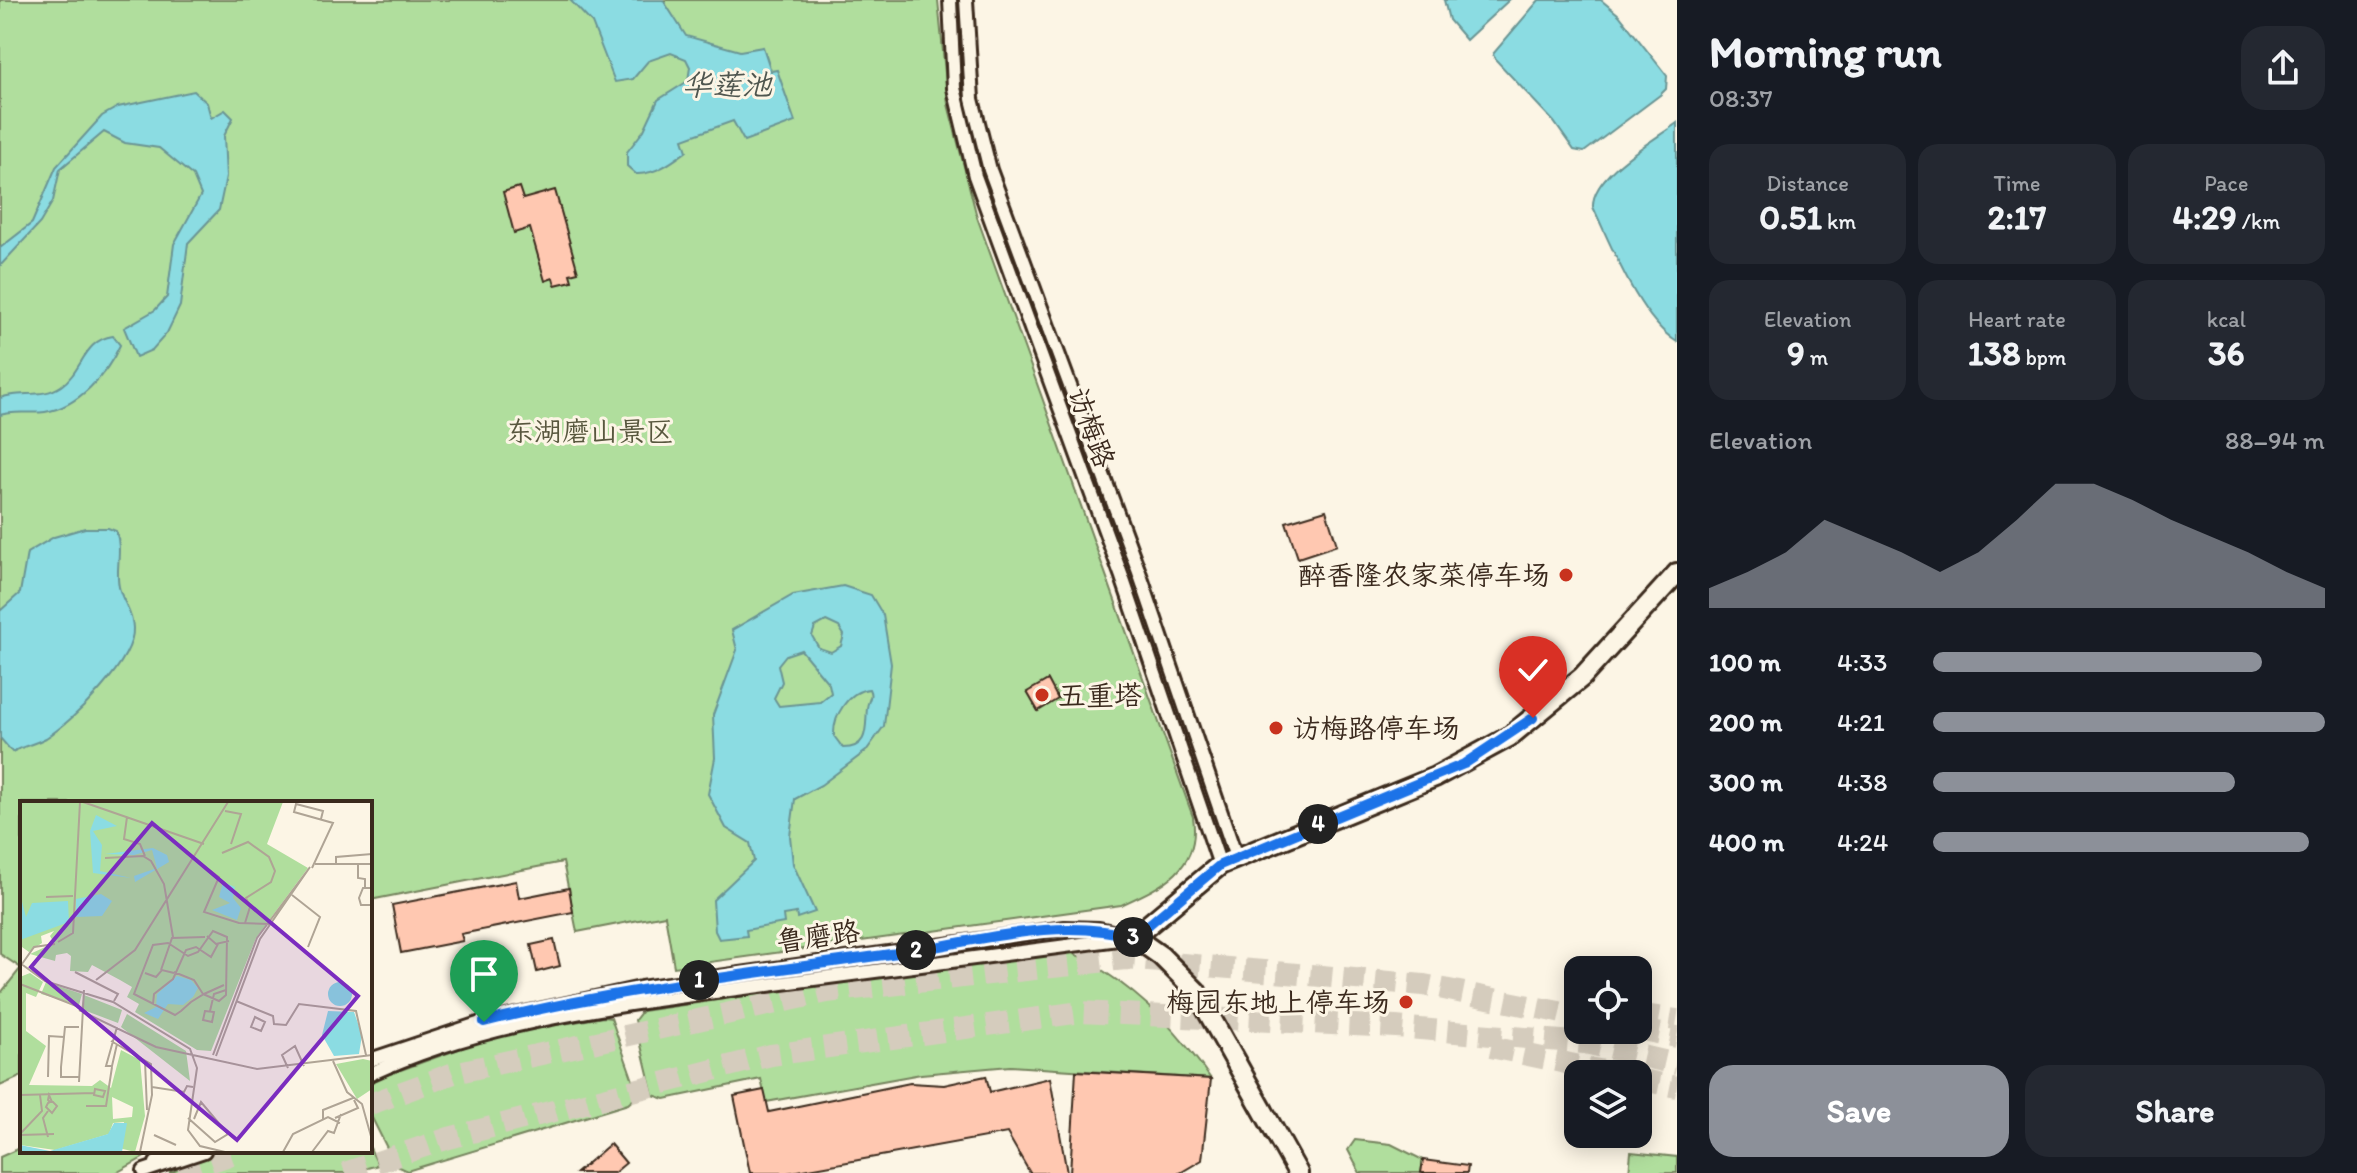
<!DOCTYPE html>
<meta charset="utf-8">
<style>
body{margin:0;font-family:Itim,"LXGW WenKai TC",sans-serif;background:#242831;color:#f1f3f6;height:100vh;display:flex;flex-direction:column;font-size:30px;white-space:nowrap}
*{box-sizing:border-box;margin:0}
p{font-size:26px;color:#9ea1a6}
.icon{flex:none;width:44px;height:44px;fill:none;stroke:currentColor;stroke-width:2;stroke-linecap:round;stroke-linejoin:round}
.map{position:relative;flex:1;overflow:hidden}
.sheet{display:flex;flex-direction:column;background:#171b24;width:680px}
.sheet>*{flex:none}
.fabs{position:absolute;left:1564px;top:956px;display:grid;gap:16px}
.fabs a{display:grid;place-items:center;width:88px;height:88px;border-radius:16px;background:#171b24;box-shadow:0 4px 20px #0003;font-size:40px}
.pin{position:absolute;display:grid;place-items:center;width:68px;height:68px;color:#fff;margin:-82px -34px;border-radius:50% 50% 50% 0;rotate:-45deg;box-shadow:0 0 8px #0007}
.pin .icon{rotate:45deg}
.km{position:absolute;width:40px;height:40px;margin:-20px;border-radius:50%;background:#222;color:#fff;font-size:22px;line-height:40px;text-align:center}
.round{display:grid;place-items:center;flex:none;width:84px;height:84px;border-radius:24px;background:#242831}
.summary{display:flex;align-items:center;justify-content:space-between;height:136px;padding:0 32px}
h1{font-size:44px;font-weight:800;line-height:60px}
.metrics{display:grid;grid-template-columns:repeat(3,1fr);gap:12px;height:136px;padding:8px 32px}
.metrics div{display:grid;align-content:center;border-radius:20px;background:#242831;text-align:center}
.metrics b{font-size:34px;font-weight:800}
.metrics small{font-size:22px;font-weight:400}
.metrics p{font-size:22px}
.chart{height:224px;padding:16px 32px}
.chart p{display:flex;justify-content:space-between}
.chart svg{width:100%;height:144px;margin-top:8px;fill:#8c9099;opacity:.7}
.action{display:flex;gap:16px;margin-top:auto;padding:16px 32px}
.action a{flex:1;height:92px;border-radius:24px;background:#8c9099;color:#fff;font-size:32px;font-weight:800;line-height:92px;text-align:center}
.action a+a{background:#242831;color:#f1f3f6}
ul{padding:0 32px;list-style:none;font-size:26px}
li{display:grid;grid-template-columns:128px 96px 1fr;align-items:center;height:60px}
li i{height:20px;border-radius:10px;background:#8c9099}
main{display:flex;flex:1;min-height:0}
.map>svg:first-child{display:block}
</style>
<main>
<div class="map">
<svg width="1677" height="1173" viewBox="0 0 1677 1173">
<rect width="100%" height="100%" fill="#fcf5e5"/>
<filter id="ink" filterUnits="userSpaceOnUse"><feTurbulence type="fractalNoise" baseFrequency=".0125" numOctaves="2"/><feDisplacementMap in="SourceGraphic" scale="16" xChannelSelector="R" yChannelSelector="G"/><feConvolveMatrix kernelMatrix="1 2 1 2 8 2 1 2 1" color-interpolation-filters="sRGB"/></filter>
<g filter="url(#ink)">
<g fill="#b0de9d" stroke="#76845e" stroke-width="2">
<path d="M0,0H938L948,104L977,217L1193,817C1201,869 1163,886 1121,905L674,967L665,915L577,932L563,862L370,900V803H22V1076L0,1086V994L21,968L0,954Z"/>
<path d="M1064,950C1078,954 1090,962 1102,970C1148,1000 1180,1034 1211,1079L1010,1066L921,1074L766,1102L761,1079L665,1099L653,1095L635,1020L642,1011Z"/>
<polygon points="603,1017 611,1018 636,1089 635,1098 628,1104 407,1171 396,1166 370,1114 370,1081 495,1036"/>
<polygon points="1355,1140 1391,1144 1423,1160 1421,1173 1360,1173 1348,1150"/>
<polygon points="22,1147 22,1151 155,1151 116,1173 0,1173 0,1157"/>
<polygon points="370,1148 378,1165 349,1173 169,1173 223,1151"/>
<polygon points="1631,1152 1677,1157 1677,1173 1629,1173"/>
</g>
<g fill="#8bdce2" stroke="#6b9594" stroke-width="2" fill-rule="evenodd">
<path d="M570,0H663L686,36L740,51L763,47L771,71L777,70L795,122L744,141L733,121L683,139L687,151C672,162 655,175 636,174L627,166V152L644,130L658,100L688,81L690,67L686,59L671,53L648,61L633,79L615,82L592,23Z"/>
<polygon points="1444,0 1509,0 1466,40 1449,20"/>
<polygon points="1539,0 1601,0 1619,15 1667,76 1666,89 1660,95 1584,152 1574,150 1554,122 1495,59 1493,54"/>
<polygon points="194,91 207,103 211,118 225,110 233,118 224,136 226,177 219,210 188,243 180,306 167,333 152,350 136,357 124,328 155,310 167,297 174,244 201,195 193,176 159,148 125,143 104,132 60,169 53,201 40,223 0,266 0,248 32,223 56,167 102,116 118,107"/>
<path d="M1677,123V342C1639,318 1612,247 1593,207C1591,175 1653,141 1677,123Z"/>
<path d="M113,336L120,345C107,374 78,407 45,412C30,414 15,410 0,415V398C20,390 42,399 61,386C83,371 83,340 113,336Z"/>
<path d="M85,528H108L116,531C123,551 115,568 119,587C122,601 133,613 133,628C135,661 73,721 46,738C35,744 23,746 12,752L0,738V611L20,593L27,553L54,537Z"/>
<path d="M843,586L871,595L883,615L891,664L884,726L866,751L821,785L795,799L790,836L793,864L815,912L797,918L796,913L783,915L784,923L746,930L747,936L719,939L715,931L713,900L754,861L750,843L726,828L708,794L715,758L713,715L737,650L732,630L793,595ZM826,621L839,627L844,635L841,646L831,652L819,648L812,636L815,627ZM801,650L829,684L831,693L820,702L779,706L774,698L782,682L778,665L786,655ZM869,689C873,697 868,699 867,708C865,726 870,748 843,748L834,736C833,716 848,691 869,689Z"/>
</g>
<g fill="#ffc8b1" stroke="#3b2a1e" stroke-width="2">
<polygon points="519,187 523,199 555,190 578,272 570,274 572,281 555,285 553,278 545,281 530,228 514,233 503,192"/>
<polygon points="1326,510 1337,545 1298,558 1286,522"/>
<polygon points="1048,680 1058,699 1038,711 1027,692"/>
<polygon points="516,881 519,898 569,888 573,912 461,934 463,941 401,953 392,905"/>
<polygon points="554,940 560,966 537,972 531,945"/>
<polygon points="1076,1071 1211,1079 1202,1160 1180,1173 1070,1173"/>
<polygon points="986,1076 990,1092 1050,1078 1067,1173 1030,1173 1007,1133 787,1173 750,1173 734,1096 764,1090 769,1112 910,1083 944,1085"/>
<polygon points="610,1144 626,1163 614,1173 576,1173"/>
<polygon points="1423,1160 1468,1166 1467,1173 1421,1173"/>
</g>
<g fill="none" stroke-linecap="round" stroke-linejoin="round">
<g stroke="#d5ccbd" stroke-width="22" stroke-dasharray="22 11" stroke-linecap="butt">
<polyline points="1638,1014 1677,1020"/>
<polyline points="1638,1029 1677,1037"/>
<polyline points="1491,1047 1617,1074"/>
<polyline points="1638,1079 1677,1087"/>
<polyline points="370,1104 454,1073 827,992 1126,959 1424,985 1578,1016"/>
<polyline points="179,1173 240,1151"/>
<polyline points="345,1173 449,1138 771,1055 1081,1012 1396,1027 1585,1043 1677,1064"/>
</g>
<defs>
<g id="street">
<polyline points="950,0 954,88 975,176 1122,577 1220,865"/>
<polyline points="966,0 972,99 990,170 1139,572 1236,857"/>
<polyline points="370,1060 484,1022 641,988 1065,928 1099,929 1134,937"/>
<path d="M370,1074C483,1022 607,1007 729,990C862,972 994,956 1126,938"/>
<polyline points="156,1163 174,1151"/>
<polyline points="144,1171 204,1151"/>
</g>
<polyline id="secondary" points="1298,1173 1196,991 1161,956 1134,937 1220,865 1435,777 1509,737 1582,677 1677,573"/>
</defs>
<use href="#street" stroke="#3b2a1e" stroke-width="18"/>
<use href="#secondary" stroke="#3b2a1e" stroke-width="24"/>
<use href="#street" stroke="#fcf5e5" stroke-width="12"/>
<use href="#secondary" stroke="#fcf5e5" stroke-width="18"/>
</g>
</g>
<g fill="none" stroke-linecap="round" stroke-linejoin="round" filter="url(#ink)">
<defs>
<path id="route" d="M484,1022C620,988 759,973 898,953C976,942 1056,916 1134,937L1220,865L1464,764L1533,718"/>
</defs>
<use href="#route" stroke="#fff" stroke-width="16"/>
<use href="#route" stroke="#1a73e8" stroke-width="10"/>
</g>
<g fill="#c8321e" stroke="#fcf5e5" stroke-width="3">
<circle cx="1566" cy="575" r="8"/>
<circle cx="1042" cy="695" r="8"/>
<circle cx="1276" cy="728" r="8"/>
<circle cx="1406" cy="1002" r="8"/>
</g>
<g text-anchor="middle" stroke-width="6" stroke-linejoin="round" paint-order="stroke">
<g font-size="28" fill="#3b2a1e" stroke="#fcf5e5">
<text transform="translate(1092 427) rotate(70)" y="10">访梅路</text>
<text transform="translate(818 936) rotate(-8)" y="10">鲁磨路</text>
</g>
<g font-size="28" fill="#58573e" stroke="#fcf5e5">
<text x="590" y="441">东湖磨山景区</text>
</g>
<g font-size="28" fill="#3b2a1e" stroke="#fcf5e5" text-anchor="end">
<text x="1550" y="585">醉香隆农家菜停车场</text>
<text x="1058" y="705" text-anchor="start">五重塔</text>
<text x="1292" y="738" text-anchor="start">访梅路停车场</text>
<text x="1390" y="1012">梅园东地上停车场</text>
</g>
<g font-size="30" font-style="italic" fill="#4f564f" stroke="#fcf5e5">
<text x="727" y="95">华莲池</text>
</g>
</g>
<g transform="translate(20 801)">
<rect width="352" height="352" fill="#fcf5e5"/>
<path d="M0,1H263L247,43L288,67L236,137L191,250L177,249L115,211L119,203L107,196L112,186L100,179L72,164L68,171L50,170L51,155L47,152L36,154L35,160L10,153L34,142L30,135L34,130L21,135L22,142L9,151L2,146L0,154ZM10,172L23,181L16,196L6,192V230L26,245L9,284L72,285L80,279L91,287L101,249L120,259L125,315L115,351L99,347L104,321L93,322L89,333L35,349L0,344V176ZM92,296L113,306L112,316L93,318ZM26,181L62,193L59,204L21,193ZM64,194L102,209L98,222L61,208ZM107,213L166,250L170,280L101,226ZM343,258L352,260V288L337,298L316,263Z" fill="#b0de9d" fill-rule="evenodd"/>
<path d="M76,14L97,25L73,30L82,44L80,70L111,77L73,72L70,30ZM133,47L147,54L149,61L115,81L114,75L137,67L132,49L114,54L85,53ZM203,81L215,86L213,97L221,107L217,119L192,109L210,102L199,96ZM0,93L6,116L12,102L48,100L49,121L0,139ZM81,93L92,100L82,115L56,116V98ZM157,175L171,179L178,187L173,196L163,204L148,203L138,218L124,212L136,206L137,193ZM308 193a12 12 0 1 1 24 0a12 12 0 1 1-24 0ZM308,210L334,211L342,234L339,253L314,255L302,234ZM94,322H107L102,351H0V344L30,350L88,333Z" fill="#8bdce2"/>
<path fill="none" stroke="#afa495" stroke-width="2" d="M63,1L184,43M205,10L221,13L211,43M107,16L104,38L120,43L125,55M202,52L228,41L249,56L255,70L251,81L226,97L230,106L225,122M85,57L123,55L131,60L144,83L153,136M174,58L199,76L184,111L219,122L250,123M316,62V56L352,53M338,62V77L345,78V86M295,63H352M292,67L313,22L274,11L276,3L303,10L301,18M352,87H343L339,97L341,104H352M272,94L300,116L288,146M26,96L53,95M187,135L196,143L209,140M38,141L53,132L60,1M0,162L25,180L93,201L170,248L177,267L168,329L180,345L205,351M2,163L14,146L35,143M141,169L152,137L185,136M55,171L98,193L94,200M154,171L174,179L183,193M125,172L136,176L142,169L154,172M76,179L115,149L208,1M0,183L59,206M183,193L199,200L206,194L207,136L193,130L178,151L168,155L148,142L133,144L114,193L155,214L161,210L171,201L184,193L204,184M216,200L253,215L254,223L266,224L279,203L336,210L346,254M133,203L134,193L153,178L166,149L176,146L191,156L198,143M59,209L136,246L237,268L352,254M185,210L194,211L192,221L183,219ZM190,210L194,193L206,189M235,216L245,221L241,230L231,226ZM59,226H45L41,266V276H59M97,226L86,265H92L97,243M91,240L131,263L132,294L120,351M193,254L237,137L290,66L240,138L196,255M125,260L127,309M313,260L327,291L342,303L352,339M268,267L262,254L275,245L284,265M28,276L29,235L44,236M59,281L64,189M132,286L164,291L167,285L173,286M75,288L85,290L83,296L74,294ZM0,294L74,292M32,301L29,294L28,299L30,301H33L37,305L32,312L26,306L28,302L30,301H32M66,305H86L92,266M168,317L195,341L208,333L181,301L174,318M315,317L338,307L334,299M303,318V309L333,297M0,333L22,310L20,294M0,334L34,333M134,334L156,344M28,336L23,317L28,310M263,351L273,333L308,316L320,322M292,351L308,330L314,332L321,313"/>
<path fill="#7b2cbf" fill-opacity="0.15" stroke="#7b2cbf" stroke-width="4" d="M132,22L338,195L217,339L11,166Z"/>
<rect width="352" height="352" fill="none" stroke="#3b2a1e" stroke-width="4"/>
</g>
</svg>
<div class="fabs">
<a><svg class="icon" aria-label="locate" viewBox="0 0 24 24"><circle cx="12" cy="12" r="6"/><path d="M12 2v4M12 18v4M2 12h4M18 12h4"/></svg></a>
<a><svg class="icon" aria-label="layers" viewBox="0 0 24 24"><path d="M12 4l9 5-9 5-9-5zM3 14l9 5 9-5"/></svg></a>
</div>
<div class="pin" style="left:484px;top:1022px;background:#1e9e55"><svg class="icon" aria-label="arrive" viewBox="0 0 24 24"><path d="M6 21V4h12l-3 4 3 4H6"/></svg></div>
<div class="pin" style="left:1533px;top:718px;background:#d93025"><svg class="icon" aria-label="check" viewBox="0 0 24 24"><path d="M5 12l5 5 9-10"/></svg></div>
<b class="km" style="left:699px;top:980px">1</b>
<b class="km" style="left:916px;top:950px">2</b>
<b class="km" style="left:1133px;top:937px">3</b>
<b class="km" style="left:1318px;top:824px">4</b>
</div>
<section class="sheet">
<div class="summary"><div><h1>Morning run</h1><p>08:37</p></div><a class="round"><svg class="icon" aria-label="share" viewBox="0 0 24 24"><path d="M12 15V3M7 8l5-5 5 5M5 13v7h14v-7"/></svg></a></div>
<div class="metrics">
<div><p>Distance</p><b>0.51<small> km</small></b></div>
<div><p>Time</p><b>2:17</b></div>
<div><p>Pace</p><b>4:29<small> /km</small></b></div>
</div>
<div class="metrics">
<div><p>Elevation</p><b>9<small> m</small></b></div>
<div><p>Heart rate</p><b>138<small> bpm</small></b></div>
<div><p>kcal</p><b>36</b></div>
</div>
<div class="chart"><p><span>Elevation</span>88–94 m</p>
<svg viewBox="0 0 160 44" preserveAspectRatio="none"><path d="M0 44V38L10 33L20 27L30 17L40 22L50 27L60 33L70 27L80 17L90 6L100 6L110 11L120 17L130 22L140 27L150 33L160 38V44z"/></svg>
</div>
<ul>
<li><b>100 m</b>4:33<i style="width:84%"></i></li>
<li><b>200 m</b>4:21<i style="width:100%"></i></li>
<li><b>300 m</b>4:38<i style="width:77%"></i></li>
<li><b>400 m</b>4:24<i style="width:96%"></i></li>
</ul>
<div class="action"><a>Save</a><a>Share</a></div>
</section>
</main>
